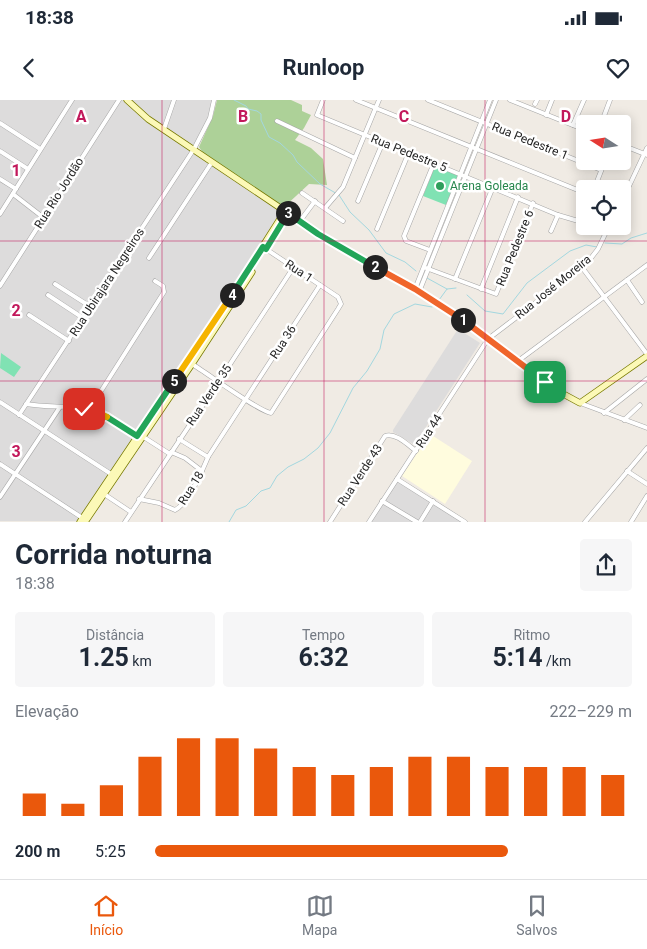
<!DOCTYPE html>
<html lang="pt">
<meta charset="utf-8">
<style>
body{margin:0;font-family:Roboto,sans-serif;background:#f6f6f7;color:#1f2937;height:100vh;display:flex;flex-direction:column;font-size:19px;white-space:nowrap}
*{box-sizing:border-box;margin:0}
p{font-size:16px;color:#747a83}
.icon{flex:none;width:28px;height:28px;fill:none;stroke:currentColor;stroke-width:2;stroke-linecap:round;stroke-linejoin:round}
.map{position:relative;height:422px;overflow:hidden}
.side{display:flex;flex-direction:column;background:#fff;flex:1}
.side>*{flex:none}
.needle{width:32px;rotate:282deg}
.tools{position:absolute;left:576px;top:15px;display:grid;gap:10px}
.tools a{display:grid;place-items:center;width:55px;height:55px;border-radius:5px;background:#fff;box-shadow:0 2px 12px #0003;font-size:25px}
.pin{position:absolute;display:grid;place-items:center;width:42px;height:42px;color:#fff;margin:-21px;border-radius:10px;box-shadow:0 2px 8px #0006}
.km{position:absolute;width:25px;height:25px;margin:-12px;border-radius:50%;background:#222;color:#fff;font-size:14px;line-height:25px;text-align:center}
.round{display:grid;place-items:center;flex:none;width:52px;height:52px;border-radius:5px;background:#f6f6f7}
.headline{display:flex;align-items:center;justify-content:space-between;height:85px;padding:0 15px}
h1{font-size:28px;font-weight:700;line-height:38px}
.stats{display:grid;grid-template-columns:repeat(3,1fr);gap:8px;height:85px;padding:5px 15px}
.stats div{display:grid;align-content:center;border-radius:5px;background:#f6f6f7;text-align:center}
.stats b{font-size:25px;font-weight:700}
.stats small{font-size:14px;font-weight:400}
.stats p{font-size:14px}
.chart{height:140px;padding:10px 15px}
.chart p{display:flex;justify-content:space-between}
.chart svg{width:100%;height:90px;margin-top:5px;stroke:#ea580c;stroke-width:6}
ul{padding:0 15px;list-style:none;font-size:16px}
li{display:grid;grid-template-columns:80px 60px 1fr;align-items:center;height:38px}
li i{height:12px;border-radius:6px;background:#ea580c}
.status{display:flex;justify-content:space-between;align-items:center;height:35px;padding:0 25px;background:#fff;direction:ltr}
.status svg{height:14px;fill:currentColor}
header{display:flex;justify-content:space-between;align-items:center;height:65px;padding:0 15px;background:#fff;font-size:22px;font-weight:700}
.tabs{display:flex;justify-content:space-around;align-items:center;height:70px;border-top:1px solid #e0e1e3;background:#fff;font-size:14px;color:#747a83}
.tabs a{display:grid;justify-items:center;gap:2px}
.tabs .active{color:#ea580c}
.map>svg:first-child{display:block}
</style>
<div class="status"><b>18:38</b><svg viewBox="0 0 49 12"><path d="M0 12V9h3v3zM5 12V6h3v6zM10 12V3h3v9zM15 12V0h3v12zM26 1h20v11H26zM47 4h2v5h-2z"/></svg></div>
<header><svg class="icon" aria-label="back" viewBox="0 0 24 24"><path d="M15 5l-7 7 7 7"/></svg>Runloop<svg class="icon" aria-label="heart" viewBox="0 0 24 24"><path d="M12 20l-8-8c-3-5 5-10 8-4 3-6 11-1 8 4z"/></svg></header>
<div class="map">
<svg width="647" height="422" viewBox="0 0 647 422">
<rect width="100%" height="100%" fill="#f0ebe4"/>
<g fill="#dddcdc">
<polygon points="0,0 215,0 206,27 195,50 285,111 78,421 0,421"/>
<polygon points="458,229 480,243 415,344 413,344 393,332 393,330"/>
<polygon points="397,379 465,422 369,422"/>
</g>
<polygon fill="#fffcde" points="430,334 472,361 445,404 402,376"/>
<polygon fill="#add198" points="217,0 291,0 302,5 302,11 311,15 304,28 295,40 311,48 323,59 327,85 309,84 283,108 203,53 199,47 213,16"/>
<g fill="#80e2b3">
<polygon points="435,66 458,75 446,105 423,96"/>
<polygon points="1,253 21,267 14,277 0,268"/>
</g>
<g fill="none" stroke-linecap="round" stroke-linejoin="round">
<g stroke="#a3d7df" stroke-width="1">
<polyline points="234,0 246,6 248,9 257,11 261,14 261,20 269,37 280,43 293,55 297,62 320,84 339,95 350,112 369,130 386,153 405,162 416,171"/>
<polyline points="605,143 622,144 631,138 647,133"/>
<polyline points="427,178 447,189"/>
<polyline points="467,195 485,211 503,214 527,183 570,151 586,145 597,147"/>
<polyline points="439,200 447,189 456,188"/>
<polyline points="229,422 236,410 246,406 261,391 270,388 277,376 288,367 304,359 318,348 330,333 353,288 367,271 380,249 384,230 394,214 415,204 432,207"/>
</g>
<defs>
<g id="street">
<polyline points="323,0 317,15 558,115 585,123"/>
<polyline points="356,0 585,93"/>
<polyline points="428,0 601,70"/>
<polyline points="510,0 585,30"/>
<polyline points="535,4 537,0"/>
<polyline points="546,15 552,0"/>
<polyline points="277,21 355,58"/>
<polyline points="0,23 40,49"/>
<polyline points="601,24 610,0"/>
<polyline points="573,25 584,0"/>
<polyline points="164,29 174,0"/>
<polyline points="622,45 647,55"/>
<polyline points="0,51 28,69"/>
<polyline points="0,79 16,89"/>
<polyline points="594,89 605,61"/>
<polyline points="302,93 343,121"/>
<polyline points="13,94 44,118"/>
<polyline points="358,101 383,42"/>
<polyline points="622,101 647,48"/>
<polyline points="325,108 343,87 379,0"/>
<polyline points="0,114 72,0"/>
<polyline points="300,121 315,101"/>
<polyline points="581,121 585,111"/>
<polyline points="593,126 606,132"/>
<polyline points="377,129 409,52"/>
<polyline points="551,131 558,115"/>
<polyline points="430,150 406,141 404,136 434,63"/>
<polyline points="149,158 212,62"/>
<polyline points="581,166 647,254"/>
<polyline points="426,168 496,194 533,103"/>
<polyline points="455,179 493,87"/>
<polyline points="627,180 642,202"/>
<polyline points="55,184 91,207"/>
<polyline points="0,186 119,0"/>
<polyline points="415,189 490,0"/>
<polyline points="481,189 518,97"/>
<polyline points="419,192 496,0"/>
<polyline points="48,195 83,218"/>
<polyline points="29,215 69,241"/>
<polyline points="518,261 647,165"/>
<path d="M192,264C207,273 258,311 271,313L338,209L341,204L338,197L263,147"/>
<polyline points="0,302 111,374"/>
<polyline points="580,303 647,328"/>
<path d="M26,304C48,308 70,305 91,310C109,315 124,327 138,337"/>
<polyline points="89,310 164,192 163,186 155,181"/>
<polyline points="604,313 647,279"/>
<polyline points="19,315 194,49 210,18 214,0"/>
<polyline points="624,320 640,305"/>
<polyline points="142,336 170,354"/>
<polyline points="179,339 208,357"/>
<polyline points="171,352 185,358 202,371"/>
<polyline points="0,364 84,419"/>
<polyline points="627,371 647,384"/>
<polyline points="397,379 465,422"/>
<polyline points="104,394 131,412"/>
<polyline points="0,397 60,307"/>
<path d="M139,399L159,403L175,410C189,403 202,371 208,357L320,185"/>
<polyline points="382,401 417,422"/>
<polyline points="125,422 219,281 293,168"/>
<path d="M330,422L385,336C395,332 408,345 416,351"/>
<polyline points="369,422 488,239 555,188 591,158 598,149 609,126"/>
<polyline points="420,422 433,401"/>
<polyline points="585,422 647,348"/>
<polyline points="631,422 647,396"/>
</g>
<g id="secondary">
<polyline points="127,0 148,19 319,134 449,210 556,290 580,303 647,256"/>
<polyline points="80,422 227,203 285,111"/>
<polyline points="85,422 192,264 252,172"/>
</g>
</defs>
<use href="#street" stroke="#a6a6a6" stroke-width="5"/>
<use href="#secondary" stroke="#787a01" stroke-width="7"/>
<use href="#street" stroke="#fff" stroke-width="4"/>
<use href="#secondary" stroke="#fcf9b7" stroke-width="5.5"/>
</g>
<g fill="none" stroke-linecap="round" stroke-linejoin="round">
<defs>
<polyline id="split-1" points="463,220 545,282"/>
<polyline id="split-2" points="375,167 415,189 463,220"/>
<polyline id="split-3" points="288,113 318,134 375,167"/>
<polyline id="split-4" points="232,195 263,147 266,149 288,113"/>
<polyline id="split-5" points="174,281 232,195"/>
<polyline id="split-6" points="107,317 137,336 174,281"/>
<polyline id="split-7" points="84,309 99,313 107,317"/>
</defs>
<use href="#split-1" stroke="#fff" stroke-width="10"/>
<use href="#split-2" stroke="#fff" stroke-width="10"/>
<use href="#split-3" stroke="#fff" stroke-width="10"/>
<use href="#split-4" stroke="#fff" stroke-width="10"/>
<use href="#split-5" stroke="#fff" stroke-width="10"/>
<use href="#split-6" stroke="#fff" stroke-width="10"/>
<use href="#split-7" stroke="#fff" stroke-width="10"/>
<use href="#split-1" stroke="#f0652b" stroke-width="6"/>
<use href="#split-2" stroke="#f0652b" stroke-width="6"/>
<use href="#split-3" stroke="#22a559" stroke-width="6"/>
<use href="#split-4" stroke="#22a559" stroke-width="6"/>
<use href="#split-5" stroke="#f5b400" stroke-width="6"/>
<use href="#split-6" stroke="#22a559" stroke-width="6"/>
<use href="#split-7" stroke="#f5b400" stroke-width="6"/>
</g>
<path fill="none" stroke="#c2185b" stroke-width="1" stroke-opacity="0.55" d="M162,0V422M324,0V422M485,0V422M0,141H647M0,281H647"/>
<circle fill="#2e9e5b" stroke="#fff" stroke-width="2" cx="440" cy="86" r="5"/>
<g text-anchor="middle" stroke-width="5" stroke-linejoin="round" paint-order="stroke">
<g font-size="12" fill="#1f1f1f" stroke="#fff">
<text transform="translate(530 41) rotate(22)" y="4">Rua Pedestre 1</text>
<text transform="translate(409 53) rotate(22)" y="4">Rua Pedestre 5</text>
<text transform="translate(59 93) rotate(-58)" y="4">Rua Rio Jordão</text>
<text transform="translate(515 148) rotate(-68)" y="4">Rua Pedestre 6</text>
<text transform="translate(299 171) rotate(33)" y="4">Rua 1</text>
<text transform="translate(107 182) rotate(-57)" y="4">Rua Ubirajara Negreiros</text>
<text transform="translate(553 187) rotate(-39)" y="4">Rua José Moreira</text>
<text transform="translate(283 242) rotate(-57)" y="4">Rua 36</text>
<text transform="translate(209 295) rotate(-56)" y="4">Rua Verde 35</text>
<text transform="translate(429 331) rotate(-57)" y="4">Rua 44</text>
<text transform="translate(360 375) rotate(-57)" y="4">Rua Verde 43</text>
<text transform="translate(191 388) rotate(-58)" y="4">Rua 18</text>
</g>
<g font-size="12" fill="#27864d" stroke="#fff" text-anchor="start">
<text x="450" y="90">Arena Goleada</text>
</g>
</g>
<g font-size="16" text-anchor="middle" font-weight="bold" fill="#c2185b" stroke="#fff" stroke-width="5" stroke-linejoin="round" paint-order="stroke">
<text x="81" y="22">A</text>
<text x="243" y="22">B</text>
<text x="404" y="22">C</text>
<text x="566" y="22">D</text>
<text x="16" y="76">1</text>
<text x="16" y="216">2</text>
<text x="16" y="357">3</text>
</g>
</svg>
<div class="tools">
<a><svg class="needle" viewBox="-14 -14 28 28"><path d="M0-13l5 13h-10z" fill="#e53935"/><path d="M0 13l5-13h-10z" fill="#747a83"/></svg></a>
<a><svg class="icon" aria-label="locate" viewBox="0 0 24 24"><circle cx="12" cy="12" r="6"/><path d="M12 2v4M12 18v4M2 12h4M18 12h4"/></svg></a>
</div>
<div class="pin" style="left:545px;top:282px;background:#1e9e55"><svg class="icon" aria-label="arrive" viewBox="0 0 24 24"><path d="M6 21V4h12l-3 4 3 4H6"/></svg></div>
<div class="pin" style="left:84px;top:309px;background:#d93025"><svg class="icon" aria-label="check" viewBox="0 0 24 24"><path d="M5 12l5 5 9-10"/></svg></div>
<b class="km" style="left:463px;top:220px">1</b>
<b class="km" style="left:375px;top:167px">2</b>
<b class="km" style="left:288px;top:113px">3</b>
<b class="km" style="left:232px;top:195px">4</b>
<b class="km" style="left:174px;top:281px">5</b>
</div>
<section class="side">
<div class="headline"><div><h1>Corrida noturna</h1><p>18:38</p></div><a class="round"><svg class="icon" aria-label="share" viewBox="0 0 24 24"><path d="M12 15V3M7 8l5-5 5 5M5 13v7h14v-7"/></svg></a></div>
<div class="stats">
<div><p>Distância</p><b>1.25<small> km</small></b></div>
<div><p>Tempo</p><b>6:32</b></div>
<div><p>Ritmo</p><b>5:14<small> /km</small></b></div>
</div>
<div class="chart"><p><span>Elevação</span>222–229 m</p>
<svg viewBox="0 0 160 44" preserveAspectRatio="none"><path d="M5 44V33M15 44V38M25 44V29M35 44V15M45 44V6M55 44V6M65 44V11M75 44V20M85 44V24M95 44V20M105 44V15M115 44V15M125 44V20M135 44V20M145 44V20M155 44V24"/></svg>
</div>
<ul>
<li><b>200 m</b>5:25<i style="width:74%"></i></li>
</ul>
</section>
<nav class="tabs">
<a class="active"><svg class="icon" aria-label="home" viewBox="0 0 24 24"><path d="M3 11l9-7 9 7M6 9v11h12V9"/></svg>Início</a>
<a><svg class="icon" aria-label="map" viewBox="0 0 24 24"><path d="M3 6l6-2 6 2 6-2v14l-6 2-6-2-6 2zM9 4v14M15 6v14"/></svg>Mapa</a>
<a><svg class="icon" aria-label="saved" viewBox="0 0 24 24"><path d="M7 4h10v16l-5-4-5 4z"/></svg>Salvos</a>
</nav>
